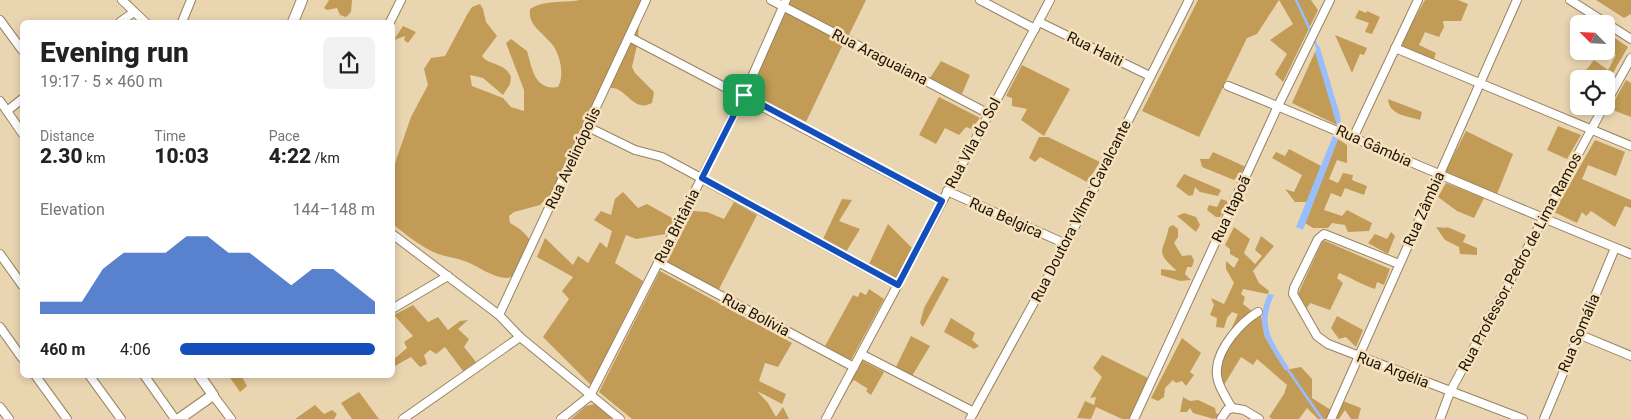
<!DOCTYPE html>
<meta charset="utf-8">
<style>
body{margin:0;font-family:Roboto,sans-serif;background:#f2f2f2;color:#222;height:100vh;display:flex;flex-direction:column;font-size:19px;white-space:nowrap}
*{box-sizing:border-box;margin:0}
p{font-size:16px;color:#767676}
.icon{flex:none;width:28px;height:28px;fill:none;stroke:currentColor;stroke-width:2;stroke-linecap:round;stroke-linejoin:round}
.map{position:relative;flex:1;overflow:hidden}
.sheet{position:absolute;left:20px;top:20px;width:375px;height:358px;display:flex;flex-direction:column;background:#fff;border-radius:8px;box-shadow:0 2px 8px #0003}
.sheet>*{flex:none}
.needle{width:32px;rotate:294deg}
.controls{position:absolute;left:1570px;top:15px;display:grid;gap:10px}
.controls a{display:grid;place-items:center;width:45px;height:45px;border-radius:8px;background:#fff;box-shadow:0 2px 8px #0003;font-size:25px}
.pin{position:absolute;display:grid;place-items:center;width:42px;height:42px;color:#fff;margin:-21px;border-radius:10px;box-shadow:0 2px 8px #0006}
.round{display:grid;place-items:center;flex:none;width:52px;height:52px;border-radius:8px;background:#f2f2f2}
.head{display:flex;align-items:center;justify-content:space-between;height:85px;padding:0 20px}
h1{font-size:28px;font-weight:800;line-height:38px}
.stats{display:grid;grid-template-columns:repeat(3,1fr);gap:8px;height:85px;padding:5px 20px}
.stats div{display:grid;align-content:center}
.stats b{font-size:21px;font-weight:800}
.stats small{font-size:14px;font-weight:400}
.stats p{font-size:14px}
.chart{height:140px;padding:10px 20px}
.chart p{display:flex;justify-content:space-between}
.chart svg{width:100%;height:90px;margin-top:5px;fill:#144eba;opacity:.7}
ul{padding:0 20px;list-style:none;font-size:16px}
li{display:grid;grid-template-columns:80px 60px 1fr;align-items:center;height:38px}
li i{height:12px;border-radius:6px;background:#144eba}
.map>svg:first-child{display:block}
</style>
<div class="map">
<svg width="1631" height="419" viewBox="0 0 1631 419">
<rect width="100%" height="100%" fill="#ead5b1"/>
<g fill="#c29c56">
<polygon points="329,0 352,0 351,12 346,17 340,15 337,8 327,10 324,8"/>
<path d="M580,0H647L639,20L638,41L632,67L635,73L654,92L652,103C629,115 626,77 599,91L586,125L576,141L568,165L554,191L540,205L514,212L509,216L510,223C529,233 542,249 522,268C518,272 514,277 507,278C494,278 479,267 467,262C458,258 447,257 438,254C421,247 406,235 393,224V169L411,117L428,85L424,69L431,58L445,56L468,13L472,7L480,4L483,9L486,22L497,36L482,56C489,66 505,62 511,77L510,84L503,95L483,78L470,75L472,86L503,98L511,107L524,111V90L506,43L511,39L527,51C532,67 534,91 558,87C565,75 560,52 550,42C541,31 528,25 530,9C543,0 564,3 580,0Z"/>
<polygon points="791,0 866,0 848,37 789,6"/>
<polygon points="1198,0 1311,0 1318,10 1283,82 1275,74 1287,54 1270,40 1293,24 1279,0 1257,34 1247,38 1199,137 1142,111"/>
<polygon points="1425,0 1458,0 1468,4 1461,21 1443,21 1444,27 1439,37 1425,32 1419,45 1436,53 1433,62 1402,46 1403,39"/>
<polygon points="1596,0 1631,0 1631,14 1624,18"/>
<polygon points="1359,10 1366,13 1367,11 1380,17 1372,34 1365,32 1369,23 1355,18"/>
<polygon points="786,12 844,42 806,122 749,93"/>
<polygon points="403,26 416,32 408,43 404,40 405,36 394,40"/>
<polygon points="1606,32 1628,47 1610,78 1607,77 1605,79 1592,79 1583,74 1594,60 1608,70 1616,55 1606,48"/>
<polygon points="1335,35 1367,48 1364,55 1360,54 1352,73"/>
<polygon points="1315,52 1317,55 1337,125 1292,103"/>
<polygon points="941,61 970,75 962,94 930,78"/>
<polygon points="1022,65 1070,89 1044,136 1021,120 1027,109 1012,106 1012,98 1006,96"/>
<polygon points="1626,80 1631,83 1631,117 1610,109"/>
<polygon points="939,97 980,118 971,129 966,127 959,135 945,128 936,144 919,135"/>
<path d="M1388,99L1422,112L1420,120C1409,116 1389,116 1388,99Z"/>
<polygon points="1558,126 1581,135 1567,159 1547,150"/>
<polygon points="1466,131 1513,154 1497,194 1445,172"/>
<polygon points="1039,137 1048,137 1100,162 1087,182 1040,157 1035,162 1029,158"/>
<polygon points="1338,139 1347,145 1347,163 1337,160 1329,179 1338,183 1343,173 1353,175 1352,180 1367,186 1364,195 1345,188 1341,197 1331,193 1324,210 1342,216 1347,210 1372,223 1369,231 1348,232 1345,225 1332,223 1328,228 1313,228 1305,223"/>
<polygon points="1595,140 1625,152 1616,176 1588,165 1582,179 1631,200 1631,208 1625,206 1615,227 1591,211 1586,216 1582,212 1577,223 1554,212"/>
<polygon points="1289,149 1321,166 1307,202 1295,202 1285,189 1294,192 1302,175 1272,158 1276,152 1285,156"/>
<polygon points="1213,152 1246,167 1234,180 1202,167 1200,159 1209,159"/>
<polygon points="1184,174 1221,190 1218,196 1200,192 1195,187 1193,195 1189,196 1176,186"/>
<polygon points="1446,183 1484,198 1474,218 1457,211 1438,197"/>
<polygon points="623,192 638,208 647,204 674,219 666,234 636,239 626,235 615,263 643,281 591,385 543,337 569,299 562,291 573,277 537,257 545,238 573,265 578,256 588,263 600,242 607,248 612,231 594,220 601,211 611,215 615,199"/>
<polygon points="842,199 852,200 839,221 860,229 846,252 823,239"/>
<polygon points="1221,199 1227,201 1227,205 1220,217 1216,217 1207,210 1209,205 1217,207"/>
<polygon points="734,202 757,215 718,291 667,262 693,211 707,212 724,219"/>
<polygon points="1184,213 1196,217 1200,225 1196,232 1177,216"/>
<polygon points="888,224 912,248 897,279 869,264"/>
<path d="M1173,225L1178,229V237L1174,243L1182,256L1191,255L1194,260L1192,267H1187L1185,274L1191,280L1180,281L1161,275V269L1177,271C1154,250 1163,254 1169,227Z"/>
<polygon points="1445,226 1466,235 1463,242 1477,248 1477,255 1460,254 1459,247 1445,240 1436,227 1448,228"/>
<polygon points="1234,227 1250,239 1244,253 1255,264 1262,256 1255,250 1261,236 1274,246 1253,271 1259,283 1269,291 1268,294 1243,289 1241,294 1245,297 1243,304 1253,312 1241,319 1225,343 1238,314 1232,312 1227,318 1224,328 1216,327 1217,318 1210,315 1214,305 1211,298 1224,304 1234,283 1226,269 1226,261 1234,268 1239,259 1230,254 1230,249 1225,245"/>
<polygon points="1391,232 1395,236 1388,254 1368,243 1375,234 1387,239"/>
<path d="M1323,240L1390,269L1384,285L1377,282L1375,289C1362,285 1352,278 1339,273L1337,278L1343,283L1330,310L1310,303L1307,308L1298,294Z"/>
<polygon points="660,271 792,343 778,367 765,363 759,381 786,394 782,404 757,391 768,403 776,417 783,407 789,419 632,419 599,392"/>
<polygon points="942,276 949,279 923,327 920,323 924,308"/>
<polygon points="869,289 884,299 851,360 825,346 853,295 858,297 860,292 866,295"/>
<polygon points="413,305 428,322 438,317 448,330 460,321 468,320 458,329 469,339 464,347 476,362 463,371 445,347 436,354 430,350 424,355 427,364 420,367 411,357 393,367 393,360 407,348 404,342 413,336 394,315"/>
<path d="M1261,315L1265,337L1285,370L1301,367L1312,379V398L1331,410L1327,419H1318L1307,408L1299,419H1272L1269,417L1284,394L1287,385L1257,359L1253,365L1241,357L1224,385L1219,367C1230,343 1236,327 1261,315Z"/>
<polygon points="1337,316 1363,330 1356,347 1346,337 1339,339 1331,328"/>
<polygon points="951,318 975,333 972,340 979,346 974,349 944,332"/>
<polygon points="911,336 930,346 912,376 896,367"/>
<polygon points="1182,338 1201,353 1190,372 1194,375 1186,386 1182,381 1176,383 1173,380 1165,388 1164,397 1158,401 1151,398"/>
<polygon points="1102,355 1148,378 1129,419 1122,419 1096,407 1091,419 1077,418 1085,401 1094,405 1096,397 1090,398 1102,377 1093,368"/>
<polygon points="861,360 884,372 871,395 866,391 868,389 854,380 850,385 849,381"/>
<polygon points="228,375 244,375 242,377 247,386 240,392"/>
<polygon points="359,392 379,419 352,419 341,403"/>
<polygon points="1183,397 1190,401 1198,400 1215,408 1216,413 1220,416 1214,419 1193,413 1190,408 1187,412 1180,412"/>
<polygon points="1343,401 1361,408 1358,419 1351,419 1345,410 1339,419 1334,417"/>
<polygon points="595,404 615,419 571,419 586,406"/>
<polygon points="315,405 324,414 332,410 337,414 334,419 295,419"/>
</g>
<g fill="#99befd">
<polygon points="1319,45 1340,115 1341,126 1337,125 1315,52"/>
<polygon points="1333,136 1338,139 1303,230 1296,227"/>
<path d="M1268,294L1274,295C1259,326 1273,342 1289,368L1285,370C1267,342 1254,328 1268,294Z"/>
</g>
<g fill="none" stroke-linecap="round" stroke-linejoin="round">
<g stroke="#99befd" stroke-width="2.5">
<polyline points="1296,0 1312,34"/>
<polyline points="1314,39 1318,50"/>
<polyline points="1286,367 1322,419"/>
</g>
<defs>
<g id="minor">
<polyline points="122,0 145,22"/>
<polyline points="771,0 989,114"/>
<polyline points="980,0 1035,29"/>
<polyline points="1570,0 1631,39"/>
<polyline points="0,20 22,50"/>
<polyline points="120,22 134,12"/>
<polyline points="182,22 191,0"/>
<polyline points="390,22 401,0"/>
<polyline points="1039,22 1150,76"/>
<polyline points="629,37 942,201"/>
<polyline points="1395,48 1631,146"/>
<path d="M1228,86C1363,140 1496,200 1631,254"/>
<polyline points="0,101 22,133"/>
<polyline points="1606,103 1631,58"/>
<polyline points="7,111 22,99"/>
<polyline points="588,127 635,150 662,157 701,178 898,285"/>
<polyline points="1354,136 1418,0"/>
<polyline points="947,191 1066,244"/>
<polyline points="392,234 499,315 520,337 620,419"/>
<polyline points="0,254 22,285"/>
<polyline points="658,262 854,367"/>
<polyline points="1399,264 1324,234 1318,239 1294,288 1293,294 1317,336 1328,344 1523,419"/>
<polyline points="392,309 448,276"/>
<polyline points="499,315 646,0"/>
<polyline points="0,327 22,358"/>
<polyline points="1578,334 1631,356"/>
<polyline points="861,354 974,412"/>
<polyline points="35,375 67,419"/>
<polyline points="89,375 121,419"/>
<polyline points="144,375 175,419"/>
<polyline points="213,395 231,419"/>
<polyline points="0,407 9,419"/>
<path d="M1232,408C1225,396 1215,382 1217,368C1219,347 1241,322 1258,312"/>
<polyline points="1232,408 1244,410 1259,419"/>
<polyline points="403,419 520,337"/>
<polyline points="561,419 590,396 744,95 786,0"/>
<polyline points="826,419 1050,0"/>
<polyline points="970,419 1066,244 1189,0"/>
<polyline points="1134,419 1278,106 1330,0"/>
<polyline points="1221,419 1227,410 1232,408"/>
<polyline points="1331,419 1517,0"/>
<polyline points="1440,419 1450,392 1604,106"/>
<polyline points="1544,419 1615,248"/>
</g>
<g id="tertiary">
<polyline points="293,22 302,0"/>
<polyline points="179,419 213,395 199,375"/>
</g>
</defs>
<use href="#minor" stroke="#968361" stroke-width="10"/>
<use href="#tertiary" stroke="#968361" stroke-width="12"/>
<use href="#minor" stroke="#fff" stroke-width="8"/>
<use href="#tertiary" stroke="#fff" stroke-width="10"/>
</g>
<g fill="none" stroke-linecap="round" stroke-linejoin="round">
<defs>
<polygon id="route" points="744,95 942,201 898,285 702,178"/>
</defs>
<use href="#route" stroke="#fff" stroke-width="10"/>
<use href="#route" stroke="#144eba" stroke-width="6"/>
</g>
<g text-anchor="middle" stroke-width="5" stroke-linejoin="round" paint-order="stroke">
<g font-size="15" fill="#1a1306" stroke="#f8e2be">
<text transform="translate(1095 49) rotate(26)" y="5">Rua Haiti</text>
<text transform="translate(880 57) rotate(27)" y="5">Rua Araguaiana</text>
<text transform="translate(973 143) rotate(-62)" y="5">Rua Vila do Sol</text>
<text transform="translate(1374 146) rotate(24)" y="5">Rua Gâmbia</text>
<text transform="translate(573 158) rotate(-65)" y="5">Rua Avelinópolis</text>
<text transform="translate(1231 209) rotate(-65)" y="5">Rua Itapoã</text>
<text transform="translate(1424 209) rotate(-66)" y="5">Rua Zâmbia</text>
<text transform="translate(1081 211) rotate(-63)" y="5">Rua Doutora Vilma Cavalcante</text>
<text transform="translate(1006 218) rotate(24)" y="5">Rua Belgica</text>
<text transform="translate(677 226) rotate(-63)" y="5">Rua Britânia</text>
<text transform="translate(1520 262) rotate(-62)" y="5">Rua Professor Pedro de Lima Ramos</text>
<text transform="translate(756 315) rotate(28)" y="5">Rua Bolívia</text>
<text transform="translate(1579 333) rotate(-67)" y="5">Rua Somália</text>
<text transform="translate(1393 370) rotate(21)" y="5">Rua Argélia</text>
</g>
</g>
</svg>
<div class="controls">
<a><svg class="needle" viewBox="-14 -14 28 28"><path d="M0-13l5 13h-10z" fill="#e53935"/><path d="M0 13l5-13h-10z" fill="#767676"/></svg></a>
<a><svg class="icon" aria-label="locate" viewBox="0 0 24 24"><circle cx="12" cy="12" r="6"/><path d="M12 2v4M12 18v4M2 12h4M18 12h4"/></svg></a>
</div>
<div class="pin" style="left:744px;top:95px;background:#1e9e55"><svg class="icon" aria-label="arrive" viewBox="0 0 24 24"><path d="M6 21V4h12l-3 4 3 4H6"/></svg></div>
<section class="sheet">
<div class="head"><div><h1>Evening run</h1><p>19:17 · 5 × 460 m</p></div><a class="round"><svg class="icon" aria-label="share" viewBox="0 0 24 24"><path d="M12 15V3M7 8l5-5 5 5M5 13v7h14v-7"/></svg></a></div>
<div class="stats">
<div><p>Distance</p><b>2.30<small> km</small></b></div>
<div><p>Time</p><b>10:03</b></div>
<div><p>Pace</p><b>4:22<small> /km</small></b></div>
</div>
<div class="chart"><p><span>Elevation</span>144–148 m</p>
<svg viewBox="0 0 160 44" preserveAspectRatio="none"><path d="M0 44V38L10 38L20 38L30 22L40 14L50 14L60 14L70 6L80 6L90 14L100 14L110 22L120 30L130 22L140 22L150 30L160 38V44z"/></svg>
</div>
<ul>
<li><b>460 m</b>4:06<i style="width:100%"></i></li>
</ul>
</section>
</div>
